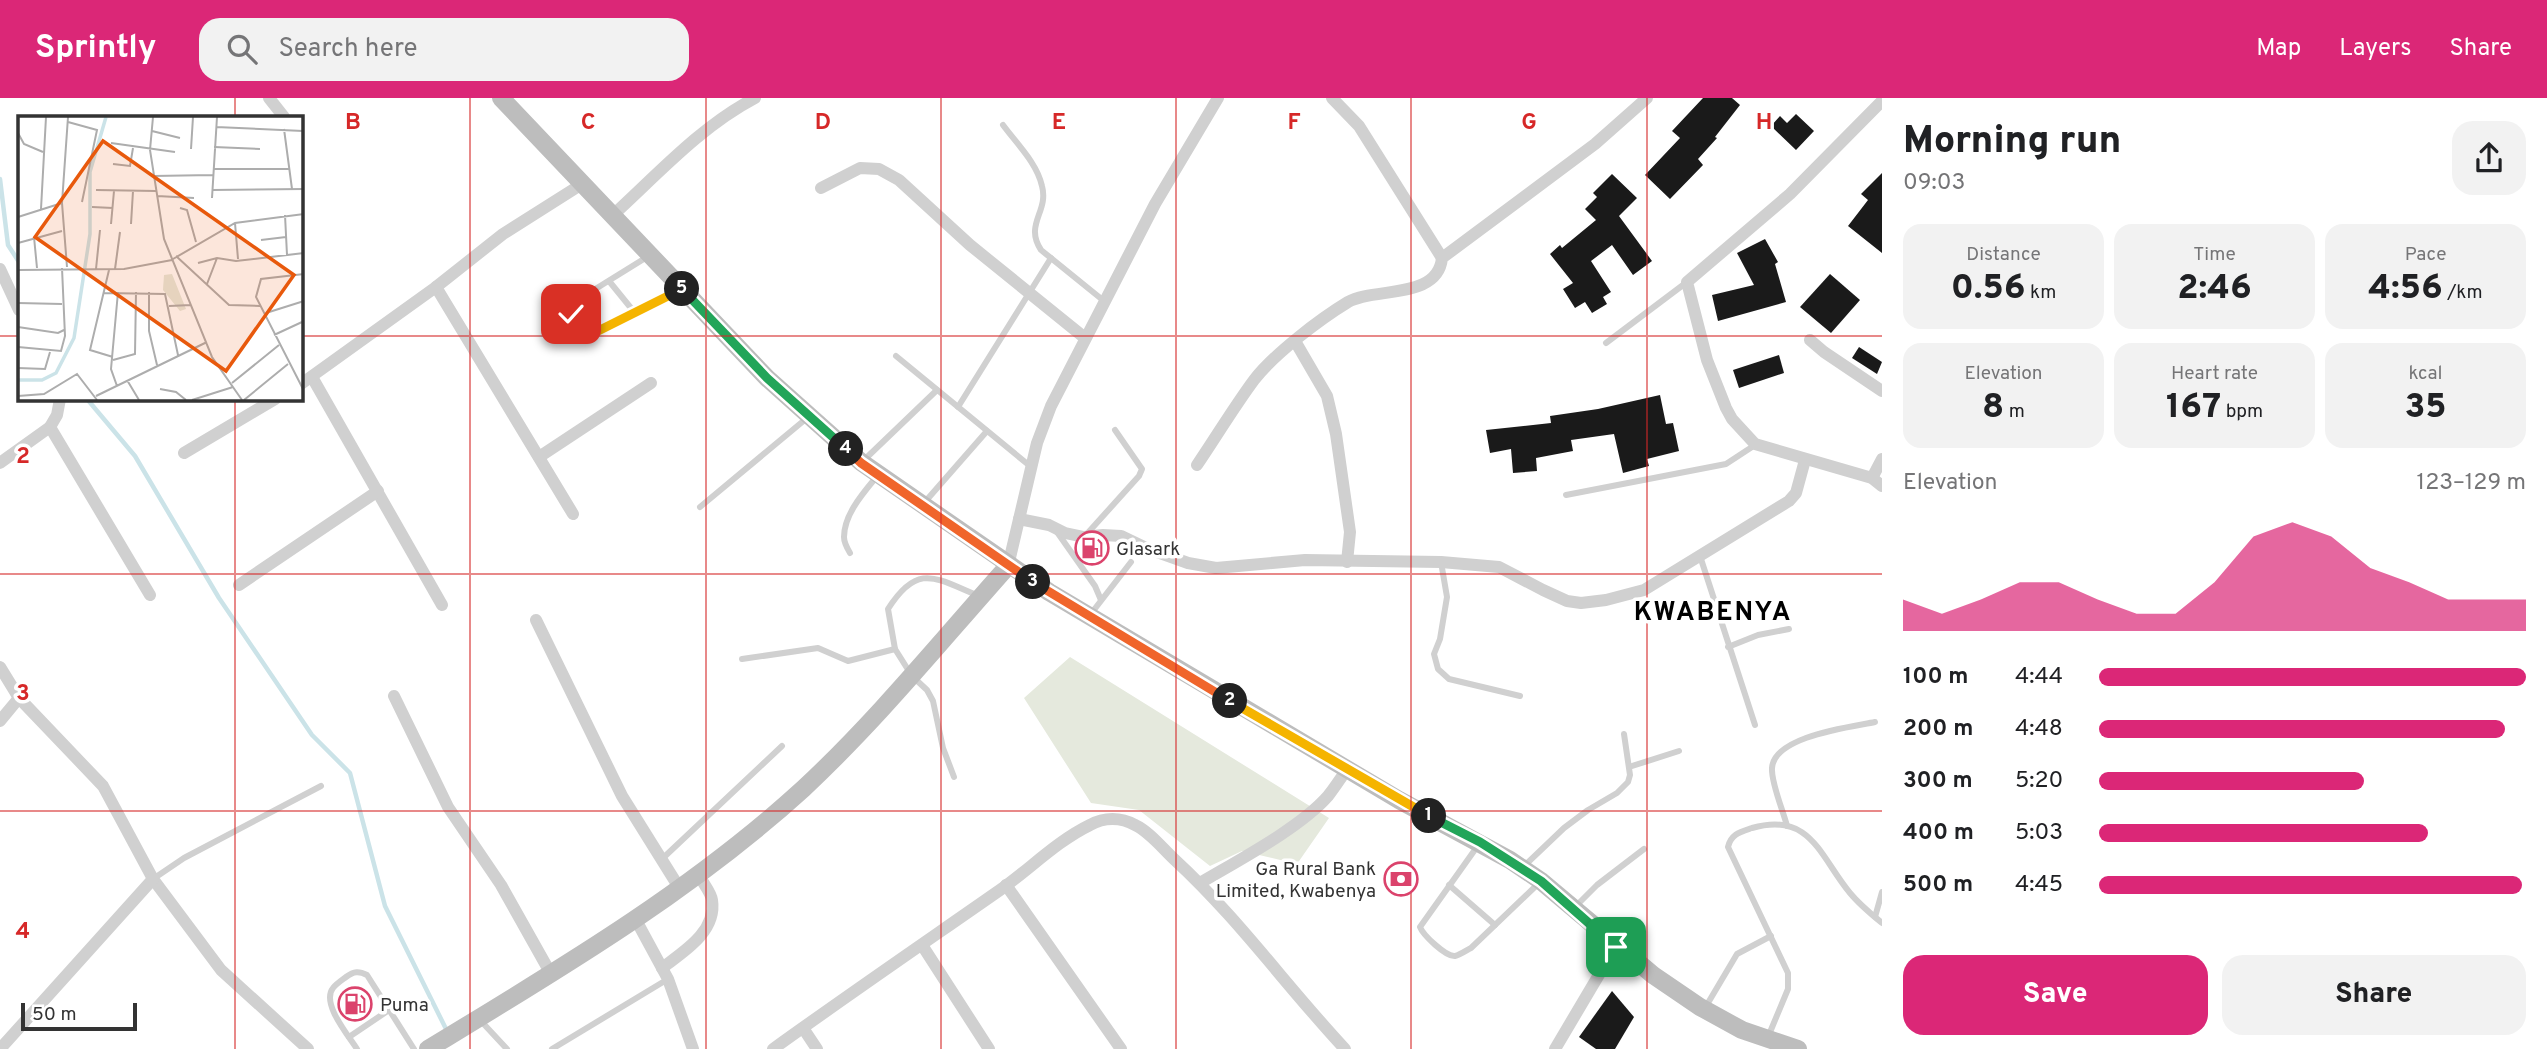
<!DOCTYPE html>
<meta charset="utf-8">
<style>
body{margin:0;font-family:Overpass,sans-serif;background:#f2f2f2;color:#202124;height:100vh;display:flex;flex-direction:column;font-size:26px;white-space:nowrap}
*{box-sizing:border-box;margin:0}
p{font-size:23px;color:#757577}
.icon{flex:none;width:38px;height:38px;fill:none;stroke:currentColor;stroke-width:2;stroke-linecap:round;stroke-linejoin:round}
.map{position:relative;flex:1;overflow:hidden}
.side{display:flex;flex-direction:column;background:#fff;width:665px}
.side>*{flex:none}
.scale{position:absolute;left:21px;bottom:18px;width:116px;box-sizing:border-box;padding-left:7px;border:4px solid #333;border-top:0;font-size:19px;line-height:24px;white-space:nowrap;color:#333;-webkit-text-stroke:5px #fff;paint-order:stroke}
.pin{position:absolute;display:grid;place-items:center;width:60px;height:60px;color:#fff;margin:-30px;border-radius:14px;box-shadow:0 4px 10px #0006}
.km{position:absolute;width:35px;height:35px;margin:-18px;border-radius:50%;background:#222;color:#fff;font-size:19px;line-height:35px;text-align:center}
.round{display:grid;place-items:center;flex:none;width:74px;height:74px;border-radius:21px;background:#f2f2f2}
.summary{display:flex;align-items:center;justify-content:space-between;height:119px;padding:0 21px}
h1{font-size:38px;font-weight:800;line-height:52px}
.figures{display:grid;grid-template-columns:repeat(3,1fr);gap:10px;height:119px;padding:7px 21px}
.figures div{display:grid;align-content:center;border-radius:18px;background:#f2f2f2;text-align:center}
.figures b{font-size:35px;font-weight:800}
.figures small{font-size:19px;font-weight:400}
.figures p{font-size:19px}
.chart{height:196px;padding:14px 21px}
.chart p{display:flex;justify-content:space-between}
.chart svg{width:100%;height:126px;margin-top:7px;fill:#db2777;opacity:.7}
.primary-button{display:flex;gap:14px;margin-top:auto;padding:14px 21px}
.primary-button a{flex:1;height:80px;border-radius:21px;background:#db2777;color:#fff;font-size:28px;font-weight:800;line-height:80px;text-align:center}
.primary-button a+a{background:#f2f2f2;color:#202124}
ul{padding:0 21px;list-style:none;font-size:23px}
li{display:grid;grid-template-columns:112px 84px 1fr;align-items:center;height:52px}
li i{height:18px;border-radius:9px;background:#db2777}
header{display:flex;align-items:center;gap:42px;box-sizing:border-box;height:98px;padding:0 35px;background:#db2777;color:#fff}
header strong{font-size:33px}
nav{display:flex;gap:38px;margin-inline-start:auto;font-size:24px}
.search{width:490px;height:63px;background:#f2f2f2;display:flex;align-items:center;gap:18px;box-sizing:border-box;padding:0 24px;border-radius:21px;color:#757577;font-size:26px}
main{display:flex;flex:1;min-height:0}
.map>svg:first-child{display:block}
</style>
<header>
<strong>Sprintly</strong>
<div class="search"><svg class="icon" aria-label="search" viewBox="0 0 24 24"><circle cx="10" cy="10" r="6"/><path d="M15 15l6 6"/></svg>Search here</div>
<nav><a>Map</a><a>Layers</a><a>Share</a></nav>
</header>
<main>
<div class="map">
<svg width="1882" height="951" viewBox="0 0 1882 951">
<rect width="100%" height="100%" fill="#fff"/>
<polygon fill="#e5e9dd" points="1070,559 1329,720 1297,766 1242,753 1210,768 1139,712 1091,705 1024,600"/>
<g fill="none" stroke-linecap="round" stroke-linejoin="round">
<g stroke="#cbe3e8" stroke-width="4.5">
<polyline points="0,81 8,147 19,164"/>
<polyline points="87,301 135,358 219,500 312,637 350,675 385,808 448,935"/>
</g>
</g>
<g fill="#1a1a1a">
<polygon points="1703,0 1732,0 1740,7 1715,39 1717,40 1698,61 1703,67 1670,101 1645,77 1680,40 1672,33"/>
<polygon points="1796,16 1814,33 1796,52 1771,28 1780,18 1787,25"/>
<polygon points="1882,75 1882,155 1848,128 1868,102 1861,96"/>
<polygon points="1612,76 1637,100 1619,118 1652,163 1633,177 1612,147 1591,163 1611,194 1603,199 1607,206 1592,215 1585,204 1575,210 1563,191 1573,185 1550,156 1560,147 1562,150 1596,122 1585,111 1597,99 1593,95"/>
<polygon points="1765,141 1778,164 1775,166 1786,204 1718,223 1712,197 1754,187 1737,155"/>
<polygon points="1830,176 1860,202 1831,235 1800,209"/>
<polygon points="1859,249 1882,264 1877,276 1852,260"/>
<polygon points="1779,257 1784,275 1739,290 1733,272"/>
<polygon points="1660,297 1666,326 1673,325 1679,353 1647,361 1649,368 1623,375 1614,336 1571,342 1573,353 1536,360 1537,373 1513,375 1511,351 1490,355 1486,332 1551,325 1550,318 1598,311"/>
<polygon points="1612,893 1634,919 1615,951 1596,951 1579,939"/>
</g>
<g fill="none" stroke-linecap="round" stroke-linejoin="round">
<g stroke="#d0d0d0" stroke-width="6">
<path d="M1003,27C1017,46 1037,65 1042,88C1049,114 1024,126 1041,152L1104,203"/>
<path d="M647,159L576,203C566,217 578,234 594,235L681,192"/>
<polyline points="609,183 635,215"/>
<polyline points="1606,245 1687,184"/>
<polyline points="896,258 1030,368"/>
<polyline points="958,309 1051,160"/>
<polyline points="863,363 937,292"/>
<polyline points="1566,397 1726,366 1755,347"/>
<polyline points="924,405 987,333"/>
<polyline points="700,409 807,320"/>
<polyline points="1057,434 1095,488 1101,502"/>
<polyline points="1085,438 1139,378 1142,371 1115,332"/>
<path d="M850,455C847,450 844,444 844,439C844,416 864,394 878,377"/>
<polyline points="1700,458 1755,627"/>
<polyline points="1441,464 1447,499 1440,541 1434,556 1438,571 1449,581 1520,598"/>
<polyline points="1090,517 1131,464"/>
<polyline points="1728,549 1758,537 1789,531"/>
<polyline points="742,561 818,550 848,563 895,551"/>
<polyline points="1629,669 1679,653"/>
<path d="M954,679L943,650L933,603L927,592L912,578L895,551L888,511C918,464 935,480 979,498"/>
<path d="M1787,728C1783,712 1771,685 1772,670C1774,638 1851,629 1875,624"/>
<path d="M1479,746L1420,829C1423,837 1446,859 1455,858C1460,857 1467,852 1471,850L1539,785"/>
<polyline points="662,761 782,648"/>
<polyline points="1523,769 1564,730 1588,712 1617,695 1628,684 1630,677 1624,636"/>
<polyline points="153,781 184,760 321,688"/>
<polyline points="1449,787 1495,827"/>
<polyline points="1575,809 1597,787 1644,751"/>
<polyline points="1875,819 1882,794"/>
<polyline points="1705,910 1737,856 1771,838"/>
<polyline points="480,922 507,951"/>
<polyline points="349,939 389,912"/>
<path d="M1768,939L1788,891V875L1728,749C1731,736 1740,734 1752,730C1811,713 1820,759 1850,795C1859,806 1871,816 1882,825"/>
<path d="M357,951C348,937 321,905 333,890C336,886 342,882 346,879C354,873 359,873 367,877L414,951"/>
<polyline points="552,951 668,881"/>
</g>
<g stroke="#d0d0d0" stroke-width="12">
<polyline points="269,0 284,19"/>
<polyline points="1332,0 1359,28 1442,160"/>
<polyline points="1882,3 1790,96 1687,184 1707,262 1726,310 1732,321 1755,346 1872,380 1882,388"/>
<polyline points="821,90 860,70 879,71 899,82 970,147 1085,240"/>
<path d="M613,117C658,76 700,29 755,0"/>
<polyline points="0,171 19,212"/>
<polyline points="436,189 573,416"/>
<polyline points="1810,242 1824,254 1882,293"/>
<polyline points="1295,243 1327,298 1336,336 1350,434 1347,464"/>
<polyline points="312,279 442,507"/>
<polyline points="301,286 436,189 503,136 582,86"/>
<polyline points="50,329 150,497"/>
<polyline points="184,355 275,301"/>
<polyline points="539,359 651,285"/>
<polyline points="0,365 50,329 57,317 60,301"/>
<path d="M1197,367C1216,339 1234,309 1254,282C1274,256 1320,221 1348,204C1374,189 1438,202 1442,160L1595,46L1647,0"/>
<polyline points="1872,380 1882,361"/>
<polyline points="1019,421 1049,427 1065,435 1084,439 1103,437 1121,438 1146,450 1188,465 1216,470 1305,462 1441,464 1499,469 1543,492 1567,503 1581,505 1606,502 1644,492 1789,403 1796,395 1805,362"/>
<polyline points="1008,468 1037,345 1051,308 1155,106 1218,0"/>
<polyline points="239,487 378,393"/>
<polyline points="536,522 622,698 680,791"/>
<polyline points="0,569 19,600 103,688 153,781 221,872 308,951"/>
<polyline points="394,598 448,709 501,787 551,876"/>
<polyline points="0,623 19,600"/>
<path d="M1200,785C1237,763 1300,730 1328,698C1335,689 1341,680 1347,671"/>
<polyline points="1006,787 1121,951"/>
<polyline points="636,822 668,881 693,951"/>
<polyline points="922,847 989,951"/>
<path d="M662,870C683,854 717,834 712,802C711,794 702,784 699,777"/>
<polyline points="803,930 817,951"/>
<polyline points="0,951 153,781"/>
<path d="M773,951C848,897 924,845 1000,792C1030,771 1057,743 1090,727C1104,719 1121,719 1135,727C1150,734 1163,751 1175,762C1238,820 1287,889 1345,951"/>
<polyline points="1555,951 1616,848"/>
</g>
<g stroke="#bdbdbd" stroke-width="18">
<polyline points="501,0 767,280 861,364 1049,494 1399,702 1510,762 1541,783 1653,877 1700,909 1742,932 1798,951"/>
<path d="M428,951C558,872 690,794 803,691C877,622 941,543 1008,468"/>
</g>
</g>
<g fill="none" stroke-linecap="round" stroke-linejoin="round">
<defs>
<polyline id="split-1" points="1429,718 1480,744 1541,783 1616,849"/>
<polyline id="split-2" points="1230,603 1429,718"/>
<polyline id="split-3" points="1033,484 1230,603"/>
<polyline id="split-4" points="846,351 861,365 1033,484"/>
<polyline id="split-5" points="682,191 767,280 846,351"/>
<path id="split-6" d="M571,216C578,226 582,234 594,235L682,191"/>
</defs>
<use href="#split-1" stroke="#fff" stroke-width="14"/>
<use href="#split-2" stroke="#fff" stroke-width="14"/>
<use href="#split-3" stroke="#fff" stroke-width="14"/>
<use href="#split-4" stroke="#fff" stroke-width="14"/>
<use href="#split-5" stroke="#fff" stroke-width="14"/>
<use href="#split-6" stroke="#fff" stroke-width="14"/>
<use href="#split-1" stroke="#22a559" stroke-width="9"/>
<use href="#split-2" stroke="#f5b400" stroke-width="9"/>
<use href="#split-3" stroke="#f0652b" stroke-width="9"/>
<use href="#split-4" stroke="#f0652b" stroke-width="9"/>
<use href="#split-5" stroke="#22a559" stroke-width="9"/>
<use href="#split-6" stroke="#f5b400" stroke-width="9"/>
</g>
<path fill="none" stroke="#d62828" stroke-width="2" stroke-opacity="0.55" d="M235,0V19M470,0V951M706,0V951M941,0V951M1176,0V951M1411,0V951M1647,0V951M0,238H19M301,238H1882M235,301V951M0,476H1882M0,713H1882"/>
<defs>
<symbol id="fuel-ring" viewBox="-11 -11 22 22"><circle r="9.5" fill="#fff" stroke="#db436c" stroke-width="1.5"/><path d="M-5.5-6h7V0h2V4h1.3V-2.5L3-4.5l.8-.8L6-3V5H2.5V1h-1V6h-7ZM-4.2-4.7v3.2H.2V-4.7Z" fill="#db436c"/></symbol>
<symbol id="bank-ring" viewBox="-11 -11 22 22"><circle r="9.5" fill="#fff" stroke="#db436c" stroke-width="1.5"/><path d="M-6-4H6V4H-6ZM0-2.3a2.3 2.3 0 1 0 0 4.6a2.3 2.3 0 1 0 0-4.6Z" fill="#db436c"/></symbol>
</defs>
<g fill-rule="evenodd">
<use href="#fuel-ring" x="1073" y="431" width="38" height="38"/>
<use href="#bank-ring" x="1382" y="762" width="38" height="38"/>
<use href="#fuel-ring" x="336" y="887" width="38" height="38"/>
</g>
<g text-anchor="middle" stroke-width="7" stroke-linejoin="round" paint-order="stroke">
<g font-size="19" fill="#333" stroke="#fff" text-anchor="start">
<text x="1116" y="457">Glasark</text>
<text x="1376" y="777" text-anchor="end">Ga Rural Bank<tspan x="1376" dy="22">Limited, Kwabenya</tspan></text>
<text x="380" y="913">Puma</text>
</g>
<g font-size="26" font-weight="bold" letter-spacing="2" fill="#000" stroke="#fff">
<text x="1713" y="522">KWABENYA</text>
</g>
</g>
<g transform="translate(18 18)">
<rect width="285" height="285" fill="#fff"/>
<path d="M154,158L168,193L162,195L145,174L146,159Z" fill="#e5e9dd"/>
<path fill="none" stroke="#cbe3e8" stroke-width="3.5" d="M0,264H24L38,257L56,222L72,118V56L88,1"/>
<path fill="none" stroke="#adadad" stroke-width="2" d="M135,1L132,34L146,123L194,241L224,284M50,6L79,14L64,86M198,11L285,15M266,13L274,73M134,15L162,22M0,17L6,28L25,36M93,27L157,36M196,31L242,33M173,33L175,1M95,48L112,50L115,32M195,53H272M135,60L195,59M78,74L138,75M194,74L286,73M139,80L176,82M194,82L199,1M74,91L95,92M162,92L169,94L178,126M23,93L28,1M267,99L269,139M0,101L44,87M217,107L220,143M93,108L96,75M113,108L115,75M16,121L19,152M243,124L268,121M0,127L44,115M158,140L211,189L242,190M155,143L217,107L286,98M180,147L199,142L218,145L286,137M49,151L44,87L50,1M78,153L82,114M97,153L102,116M0,154L106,153L154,144M91,154L72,234L95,241M189,168L199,142M131,176V215L139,249M86,177L147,178L160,239M0,187L44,188M151,190L173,189M248,197L286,185M0,211L40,217L46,214M256,219L284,206M0,231L43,235L47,220L44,152M95,244L117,238L118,176M0,252L27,253L32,236M109,264L121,284M214,267L261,229M99,270L93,253L100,176M142,273L158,276L168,284M285,273L238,181L243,163L286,158M0,280L26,278L59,258L79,284M78,280L189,226M174,284L215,271M226,284L270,248"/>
<path fill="#e8590c" fill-opacity="0.15" stroke="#e8590c" stroke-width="3.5" d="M85,25L276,159L208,255L17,121Z"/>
<rect width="285" height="285" fill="none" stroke="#333" stroke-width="3.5"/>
</g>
<g font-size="23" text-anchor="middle" font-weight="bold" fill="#d62828" stroke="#fff" stroke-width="7" stroke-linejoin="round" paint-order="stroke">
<text x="353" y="31">B</text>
<text x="588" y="31">C</text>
<text x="823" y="31">D</text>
<text x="1059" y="31">E</text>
<text x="1294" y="31">F</text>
<text x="1529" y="31">G</text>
<text x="1764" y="31">H</text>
<text x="23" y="365">2</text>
<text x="23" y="602">3</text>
<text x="23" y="840">4</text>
</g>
</svg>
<div class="scale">50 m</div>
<div class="pin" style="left:1616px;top:849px;background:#1e9e55"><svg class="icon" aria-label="arrive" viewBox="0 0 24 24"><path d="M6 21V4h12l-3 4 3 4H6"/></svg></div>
<div class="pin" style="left:571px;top:216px;background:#d93025"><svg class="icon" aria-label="check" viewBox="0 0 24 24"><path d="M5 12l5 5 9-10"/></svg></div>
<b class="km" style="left:1429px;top:718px">1</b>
<b class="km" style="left:1230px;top:603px">2</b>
<b class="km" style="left:1033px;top:484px">3</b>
<b class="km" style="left:846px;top:351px">4</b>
<b class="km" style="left:682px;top:191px">5</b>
</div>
<section class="side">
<div class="summary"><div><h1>Morning run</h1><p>09:03</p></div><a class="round"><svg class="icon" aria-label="share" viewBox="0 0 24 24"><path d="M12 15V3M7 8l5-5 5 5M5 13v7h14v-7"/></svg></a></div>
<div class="figures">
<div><p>Distance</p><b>0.56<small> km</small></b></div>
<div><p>Time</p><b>2:46</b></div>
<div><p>Pace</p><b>4:56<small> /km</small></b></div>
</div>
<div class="figures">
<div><p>Elevation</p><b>8<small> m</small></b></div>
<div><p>Heart rate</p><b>167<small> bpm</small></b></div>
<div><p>kcal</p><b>35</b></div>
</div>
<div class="chart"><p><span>Elevation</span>123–129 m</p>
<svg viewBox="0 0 160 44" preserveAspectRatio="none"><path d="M0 44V33L10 38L20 33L30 27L40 27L50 33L60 38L70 38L80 27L90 11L100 6L110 11L120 22L130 27L140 33L150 33L160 33V44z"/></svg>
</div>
<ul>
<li><b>100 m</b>4:44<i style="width:100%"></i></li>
<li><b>200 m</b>4:48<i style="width:95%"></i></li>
<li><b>300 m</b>5:20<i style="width:62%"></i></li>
<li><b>400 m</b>5:03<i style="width:77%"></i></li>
<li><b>500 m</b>4:45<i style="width:99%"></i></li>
</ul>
<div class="primary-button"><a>Save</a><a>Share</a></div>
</section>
</main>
